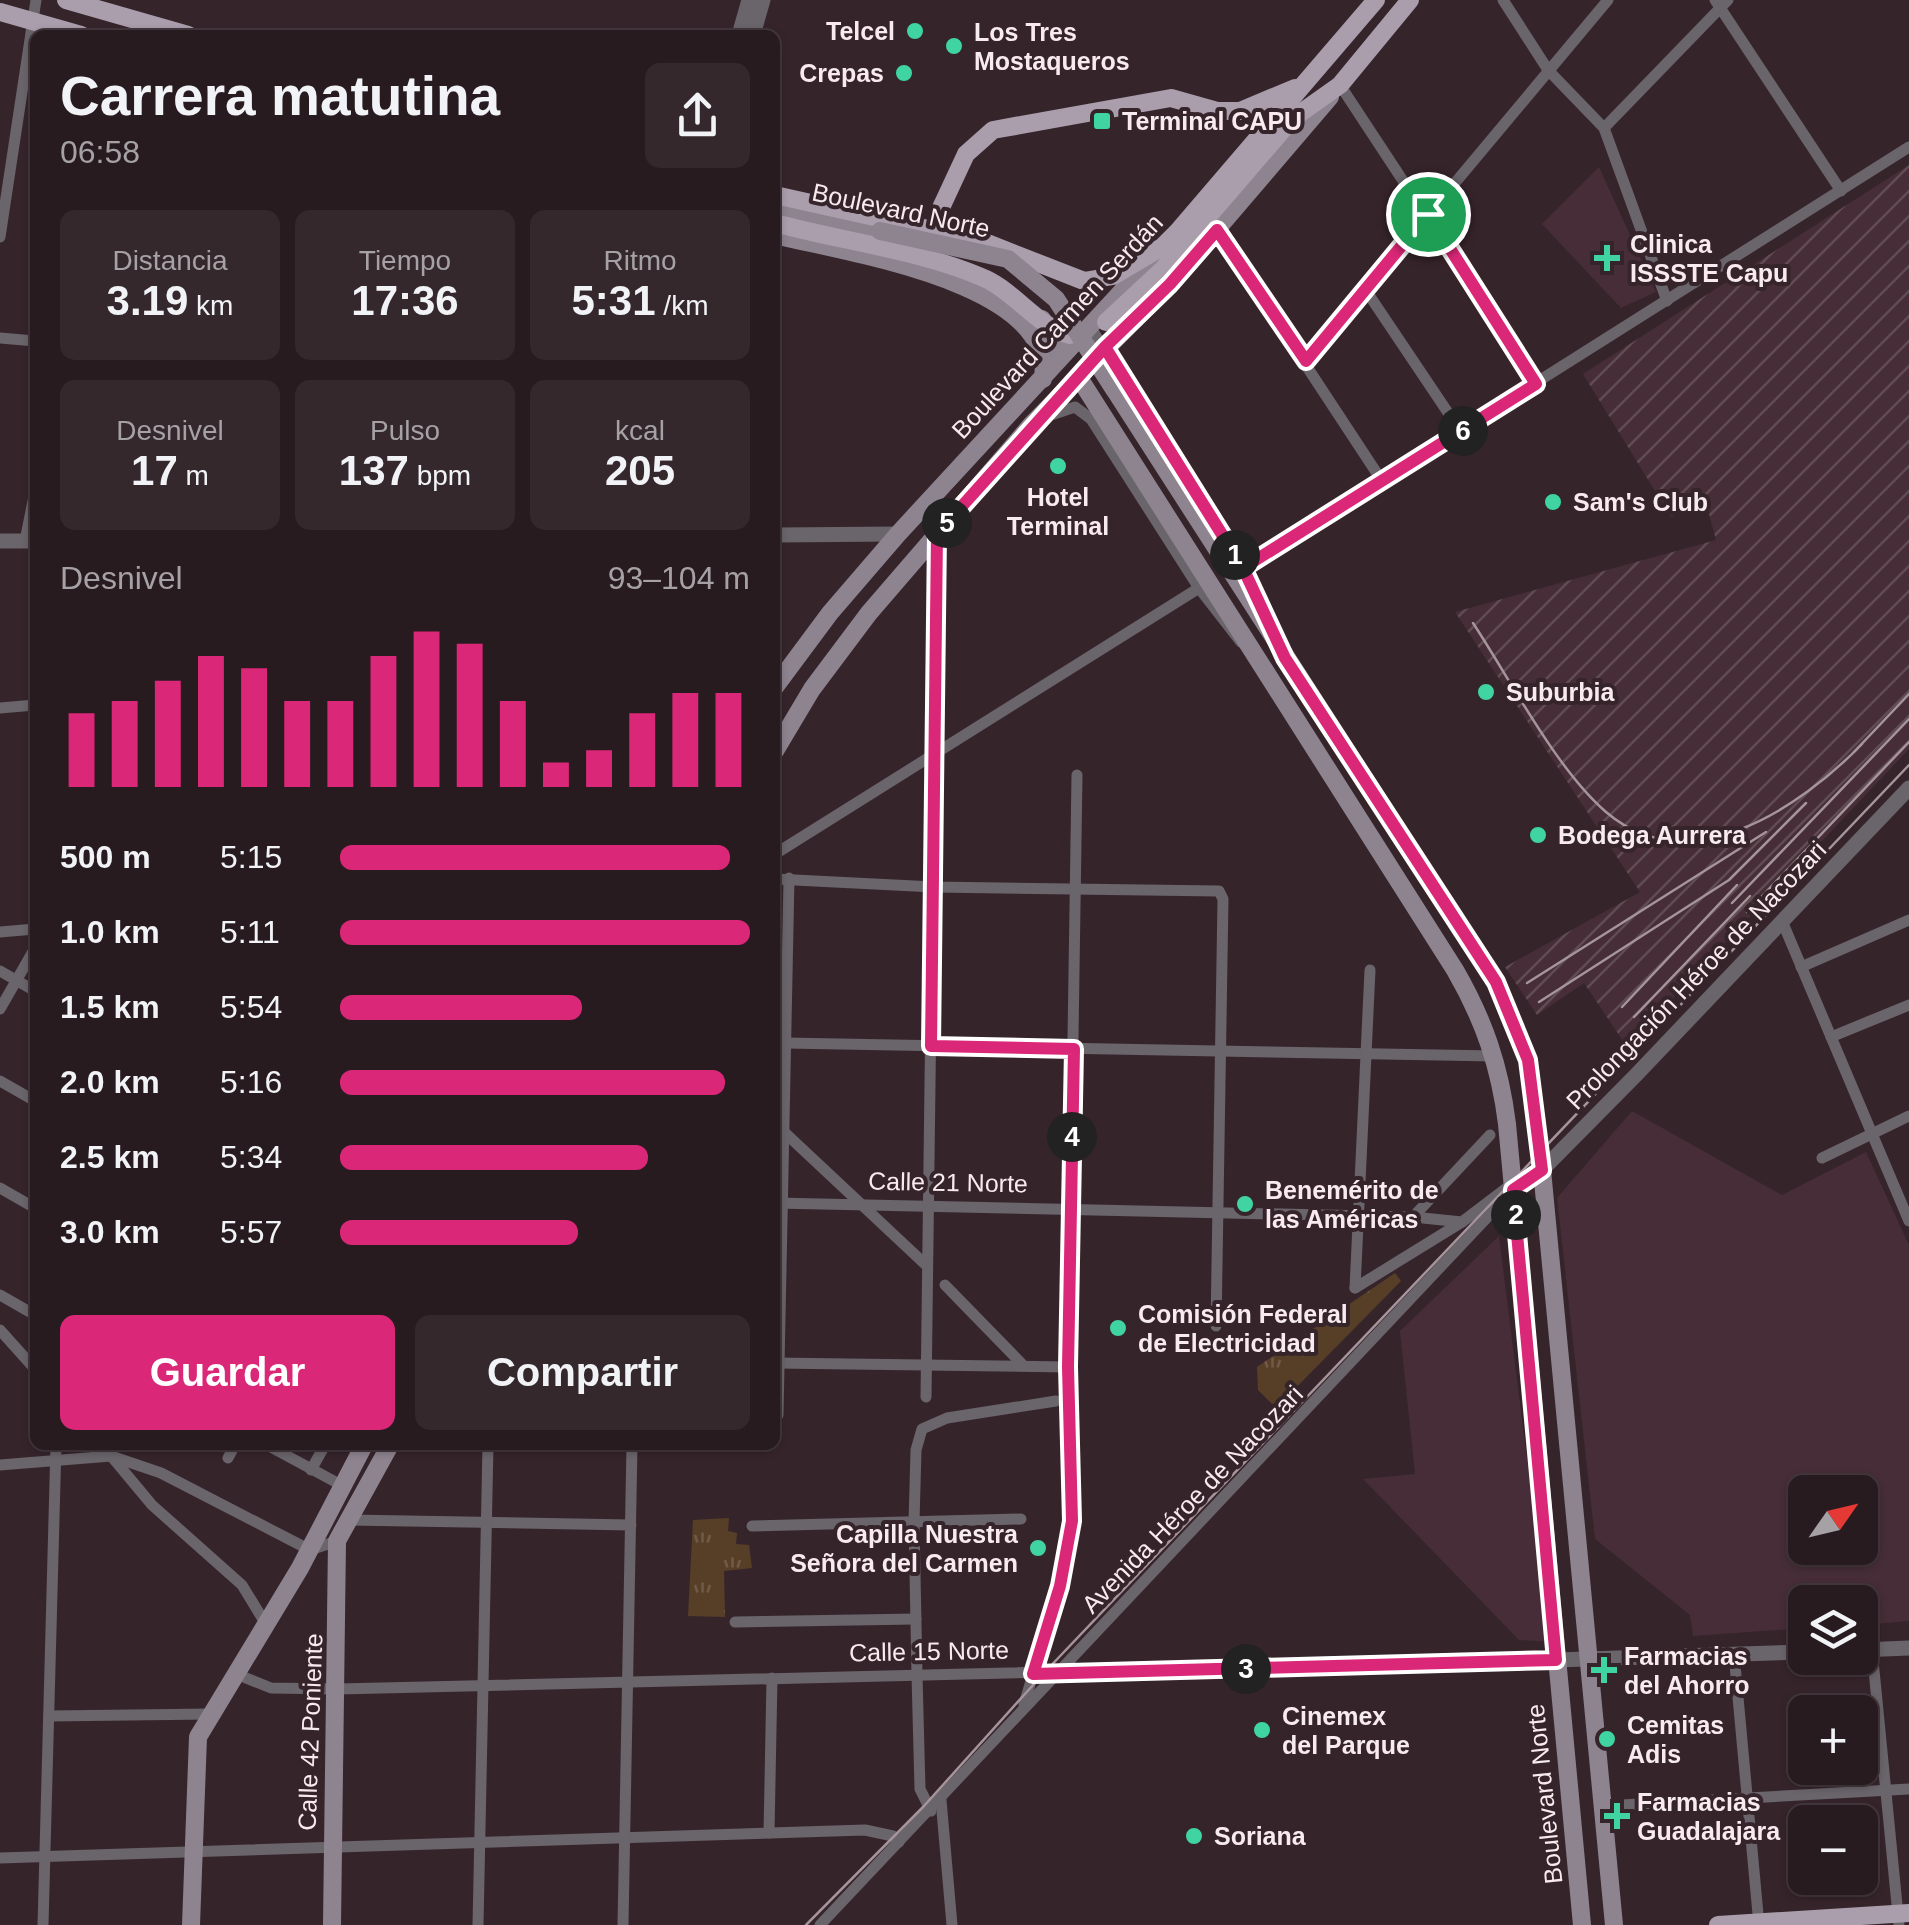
<!DOCTYPE html>
<html lang="es">
<meta charset="utf-8">
<style>
body{margin:0;font-family:Helvetica,sans-serif;background:#34282d;color:#f1f3f6;height:100vh;display:flex;flex-direction:column;font-size:38px;white-space:nowrap}
*{box-sizing:border-box;margin:0}
p{font-size:32px;color:#a5a1a5}
.icon{flex:none;width:55px;height:55px;fill:none;stroke:currentColor;stroke-width:2;stroke-linecap:round;stroke-linejoin:round}
.map{position:relative;flex:1;overflow:hidden}
.details{position:absolute;left:30px;top:30px;width:750px;height:1420px;display:flex;flex-direction:column;background:#281b20;border-radius:15px;box-shadow:0 2px 8px #0004,0 0 0 2px #44393e}
.details>*{flex:none}
.needle{width:65px;rotate:56deg}
.buttons{position:absolute;left:1788px;top:1475px;display:grid;gap:20px}
.buttons a{display:grid;place-items:center;width:90px;height:90px;border-radius:15px;background:#281b20;box-shadow:0 2px 8px #0004,0 0 0 2px #44393e;font-size:50px}
.pin{position:absolute;display:grid;place-items:center;width:85px;height:85px;color:#fff;margin:-42px;border:5px solid #fff;border-radius:50%;box-shadow:0 2px 10px #0007}
.km{position:absolute;width:50px;height:50px;margin:-25px;border-radius:50%;background:#222;color:#fff;font-size:28px;line-height:50px;text-align:center}
.round{display:grid;place-items:center;flex:none;width:105px;height:105px;border-radius:15px;background:#34282d}
.summary{display:flex;align-items:center;justify-content:space-between;height:170px;padding:0 30px}
h1{font-size:55px;font-weight:700;line-height:75px}
.stats{display:grid;grid-template-columns:repeat(3,1fr);gap:15px;height:170px;padding:10px 30px}
.stats div{display:grid;align-content:center;border-radius:15px;background:#34282d;text-align:center}
.stats b{font-size:42px;font-weight:700}
.stats small{font-size:28px;font-weight:400}
.stats p{font-size:28px}
.chart{height:280px;padding:20px 30px}
.chart p{display:flex;justify-content:space-between}
.chart svg{width:100%;height:180px;margin-top:10px;stroke:#db2777;stroke-width:6}
.cta{display:flex;gap:20px;margin-top:auto;padding:20px 30px}
.cta a{flex:1;height:115px;border-radius:15px;background:#db2777;color:#fff;font-size:40px;font-weight:700;line-height:115px;text-align:center}
.cta a+a{background:#34282d;color:#f1f3f6}
ul{padding:0 30px;list-style:none;font-size:32px}
li{display:grid;grid-template-columns:160px 120px 1fr;align-items:center;height:75px}
li i{height:25px;border-radius:12px;background:#db2777}
.map>svg:first-child{display:block}
</style>
<div class="map">
<svg width="1909" height="1925" viewBox="0 0 1909 1925">
<defs>
<pattern id="industrial-furrows" width="10" height="10" patternUnits="userSpaceOnUse" patternTransform="scale(2.5)"><rect width="10" height="10" fill="#462d37"/><path d="M-1 1l2-2M0 10L10 0M9 11l2-2" fill="none" stroke="#614c54"/></pattern>
<pattern id="park-tufts" width="24" height="20" patternUnits="userSpaceOnUse" patternTransform="scale(2.5)"><rect width="24" height="20" fill="#573e27"/><path d="M3 7l-1-3M5 7V3M7 7l1-3M15 17l-1-3M17 17v-4M19 17l1-3" fill="none" stroke="#705a47"/></pattern>
</defs>
<rect width="100%" height="100%" fill="#36242b"/>
<g fill="#462d37" fill-rule="evenodd">
<polygon points="1599,167 1656,292 1621,308 1542,224"/>
<path d="M1632,1111L1782,1195L1866,1152L1909,1245V1621L1860,1625V1602H1805V1628L1693,1636L1690,1615L1595,1539L1557,1198ZM1805,1492H1860V1548H1805Z"/>
<polygon points="1499,1236 1550,1642 1519,1640 1363,1479 1415,1474 1400,1331"/>
</g>
<polygon fill="url(#industrial-furrows)" points="1909,165 1909,749 1627,1047 1584,983 1537,1015 1505,967 1640,892 1455,612 1716,540 1704,495 1671,517 1583,374"/>
<g fill="url(#park-tufts)">
<polygon points="1395,1273 1401,1281 1276,1408 1258,1390 1257,1367"/>
<polygon points="729,1518 728,1531 737,1533 736,1544 749,1545 752,1568 724,1571 725,1617 688,1616 693,1520"/>
</g>
<g fill="none" stroke-linecap="round" stroke-linejoin="round">
<g stroke="#6a646b" stroke-width="11">
<polyline points="1503,0 1548,70 1604,128 1667,301"/>
<polyline points="1715,0 1841,191"/>
<polyline points="1340,85 1536,383"/>
<polyline points="1604,128 1728,0"/>
<polyline points="1217,230 1382,481"/>
<polyline points="0,237 36,0"/>
<polyline points="1365,289 1461,432"/>
<polyline points="1091,328 1243,568 1258,599"/>
<polyline points="0,338 35,341"/>
<polyline points="1306,361 1608,0"/>
<polyline points="1045,417 1075,407 1091,419 1199,588 1241,642"/>
<polyline points="25,541 35,491"/>
<polyline points="1233,574 1909,147"/>
<polyline points="0,708 35,705"/>
<polyline points="775,854 1199,588"/>
<polyline points="775,879 934,887 1219,891 1223,899 1216,1326"/>
<polyline points="1782,921 1909,1221"/>
<polyline points="0,932 35,929"/>
<polyline points="1801,967 1909,920"/>
<polyline points="0,971 35,991"/>
<polyline points="0,1009 35,948"/>
<polyline points="1831,1037 1909,1005"/>
<polyline points="785,1043 1495,1056"/>
<polyline points="0,1081 35,1101"/>
<polyline points="782,1130 926,1265"/>
<polyline points="1822,1158 1909,1116"/>
<polyline points="0,1188 35,1208"/>
<polyline points="775,1203 1413,1217 1462,1222"/>
<polyline points="1413,1217 1490,1135"/>
<polyline points="945,1285 1022,1364"/>
<polyline points="1355,1288 1370,970"/>
<polyline points="1355,1288 1462,1222 1512,1184"/>
<polyline points="0,1295 35,1315"/>
<polyline points="0,1330 35,1369"/>
<polyline points="775,1363 1068,1367"/>
<polyline points="926,1397 937,536"/>
<polyline points="778,1415 789,878"/>
<polyline points="102,1445 152,1505 242,1585 267,1626"/>
<polyline points="267,1445 343,1486"/>
<polyline points="228,1458 235,1445"/>
<polyline points="0,1465 111,1456 161,1473 310,1550 337,1541"/>
<polyline points="311,1470 325,1445"/>
<polyline points="349,1520 631,1525"/>
<polyline points="752,1526 1021,1519"/>
<polyline points="735,1622 916,1619"/>
<polyline points="1872,1650 1899,1925"/>
<polyline points="1734,1654 1759,1925"/>
<polyline points="236,1674 271,1688 338,1689 1556,1660"/>
<polyline points="1024,1704 1060,1586 1072,1521 1068,1367 1077,775"/>
<polyline points="49,1716 210,1714"/>
<polyline points="941,1800 952,1925"/>
<polyline points="1603,1806 1909,1789"/>
<polyline points="931,1811 920,1789 917,1675 914,1522 916,1450 922,1429 947,1418 1056,1401"/>
<polyline points="769,1833 772,1678"/>
<polyline points="0,1858 865,1830 893,1836 899,1842"/>
<polyline points="43,1925 56,1445"/>
<polyline points="478,1925 488,1445"/>
<polyline points="623,1925 632,1445"/>
<polyline points="820,1925 1513,1190"/>
</g>
<g stroke="#6a646b" stroke-width="15">
<polyline points="739,35 749,0"/>
<polyline points="753,35 763,0"/>
<polyline points="775,535 898,534"/>
<polyline points="0,541 35,541"/>
<polyline points="1513,1190 1542,1170 1636,1075 1909,788"/>
<polyline points="1860,1650 1909,1648"/>
<polyline points="1556,1660 1805,1652"/>
</g>
<g stroke="#8e8490" stroke-width="18">
<polyline points="775,207 880,231"/>
<path d="M775,235C842,252 1057,282 1043,379"/>
<polyline points="1042,319 1057,348"/>
<path d="M1083,384L1455,970C1484,1020 1500,1067 1507,1124L1582,1925"/>
<polyline points="1114,389 1496,983 1528,1060 1542,1170 1614,1925"/>
<polyline points="775,687 830,613 898,534 1161,249"/>
<polyline points="775,751 812,689 869,613 1032,424 1170,284 1330,97"/>
<polyline points="191,1925 198,1737 300,1568 364,1445"/>
<polyline points="332,1925 337,1541 390,1445"/>
</g>
<g stroke="#aa9dac" stroke-width="18">
<polyline points="66,0 188,35"/>
<polyline points="0,12 81,35"/>
<polyline points="775,195 982,241 1084,281 1113,276 1162,247 1178,231 1376,0"/>
<polyline points="939,212 966,154 993,130 1171,98 1217,111 1240,111 1295,88"/>
<path d="M775,223C844,242 921,250 986,279C1016,293 1039,328 1070,335"/>
<polyline points="1106,322 1163,269 1292,119 1340,85 1410,0"/>
<polyline points="1718,1925 1909,1913"/>
</g>
<g stroke="#a5959b" stroke-width="2.5">
<path d="M1473,623C1510,679 1556,769 1606,812C1689,883 1800,808 1862,744"/>
<polyline points="1854,752 1909,694"/>
<polyline points="1732,903 1909,719"/>
<polyline points="1747,912 1909,742"/>
<polyline points="1527,983 1766,832"/>
<polyline points="1539,1002 1729,880 1806,803"/>
<polyline points="1622,1007 1737,885"/>
<polyline points="1634,1017 1750,896"/>
<polyline points="806,1925 924,1806 1043,1674 1909,765"/>
</g>
<polyline stroke="#8e8490" stroke-width="18" points="880,231 1008,259 1056,299 1114,389"/>
</g>
<g fill="none" stroke-linecap="round" stroke-linejoin="round">
<defs>
<polyline id="route" points="1428,214 1306,361 1217,230 1170,284 1105,347 1243,568 1285,658 1496,982 1528,1060 1542,1170 1513,1190 1556,1660 1033,1674 1060,1586 1072,1521 1068,1367 1074,1049 931,1046 937,534 1105,347 1110,356 1243,568 1536,384 1428,214"/>
</defs>
<use href="#route" stroke="#fff" stroke-width="20"/>
<use href="#route" stroke="#db2777" stroke-width="12"/>
</g>
<g fill="#3fd4a2" stroke="#36242b" stroke-width="4">
<circle cx="915" cy="31" r="10"/>
<circle cx="954" cy="46" r="10"/>
<circle cx="904" cy="73" r="10"/>
<rect x="1092" y="111" width="20" height="20" rx="5"/>
<path d="M1602 243h10v10h10v10h-10v10h-10v-10h-10v-10h10z"/>
<circle cx="1058" cy="466" r="10"/>
<circle cx="1553" cy="502" r="10"/>
<circle cx="1486" cy="692" r="10"/>
<circle cx="1538" cy="835" r="10"/>
<circle cx="1245" cy="1204" r="10"/>
<circle cx="1118" cy="1328" r="10"/>
<circle cx="1038" cy="1548" r="10"/>
<path d="M1599 1655h10v10h10v10h-10v10h-10v-10h-10v-10h10z"/>
<circle cx="1262" cy="1730" r="10"/>
<circle cx="1607" cy="1739" r="10"/>
<path d="M1612 1801h10v10h10v10h-10v10h-10v-10h-10v-10h10z"/>
<circle cx="1194" cy="1836" r="10"/>
</g>
<g text-anchor="middle" stroke-width="8" stroke-linejoin="round" paint-order="stroke">
<g font-size="25" font-weight="bold" fill="#f8ebf0" stroke="#36242b" text-anchor="start">
<text x="895" y="40" text-anchor="end">Telcel</text>
<text x="974" y="41">Los Tres<tspan x="974" dy="29">Mostaqueros</tspan></text>
<text x="884" y="82" text-anchor="end">Crepas</text>
<text x="1122" y="130">Terminal CAPU</text>
<text x="1630" y="253">Clinica<tspan x="1630" dy="29">ISSSTE Capu</tspan></text>
<text x="1058" y="506" text-anchor="middle">Hotel<tspan x="1058" dy="29">Terminal</tspan></text>
<text x="1573" y="511">Sam's Club</text>
<text x="1506" y="701">Suburbia</text>
<text x="1558" y="844">Bodega Aurrera</text>
<text x="1265" y="1199">Benemérito de<tspan x="1265" dy="29">las Américas</tspan></text>
<text x="1138" y="1323">Comisión Federal<tspan x="1138" dy="29">de Electricidad</tspan></text>
<text x="1018" y="1543" text-anchor="end">Capilla Nuestra<tspan x="1018" dy="29">Señora del Carmen</tspan></text>
<text x="1624" y="1665">Farmacias<tspan x="1624" dy="29">del Ahorro</tspan></text>
<text x="1282" y="1725">Cinemex<tspan x="1282" dy="29">del Parque</tspan></text>
<text x="1627" y="1734">Cemitas<tspan x="1627" dy="29">Adis</tspan></text>
<text x="1637" y="1811">Farmacias<tspan x="1637" dy="29">Guadalajara</tspan></text>
<text x="1214" y="1845">Soriana</text>
</g>
<g font-size="25" fill="#f8ebf0" stroke="#36242b">
<text transform="translate(901 210) rotate(12)" y="9">Boulevard Norte</text>
<text transform="translate(1057 326) rotate(-47)" y="9">Boulevard Carmen Serdán</text>
<text transform="translate(1696 975) rotate(-46)" y="9">Prolongación Héroe de Nacozari</text>
<text transform="translate(948 1182) rotate(1)" y="9">Calle 21 Norte</text>
<text transform="translate(1192 1499) rotate(-46)" y="9">Avenida Héroe de Nacozari</text>
<text transform="translate(929 1651) rotate(-1)" y="9">Calle 15 Norte</text>
<text transform="translate(310 1732) rotate(-88)" y="9">Calle 42 Poniente</text>
<text transform="translate(1544 1794) rotate(-96)" y="9">Boulevard Norte</text>
</g>
</g>
</svg>
<div class="buttons">
<a><svg class="needle" viewBox="-14 -14 28 28"><path d="M0-13l5 13h-10z" fill="#e53935"/><path d="M0 13l5-13h-10z" fill="#a5a1a5"/></svg></a>
<a><svg class="icon" aria-label="layers" viewBox="0 0 24 24"><path d="M12 4l9 5-9 5-9-5zM3 14l9 5 9-5"/></svg></a>
<a>+</a>
<a>−</a>
</div>
<div class="pin" style="left:1428px;top:214px;background:#1e9e55"><svg class="icon" aria-label="arrive" viewBox="0 0 24 24"><path d="M6 21V4h12l-3 4 3 4H6"/></svg></div>
<b class="km" style="left:1235px;top:555px">1</b>
<b class="km" style="left:1516px;top:1215px">2</b>
<b class="km" style="left:1246px;top:1669px">3</b>
<b class="km" style="left:1072px;top:1137px">4</b>
<b class="km" style="left:947px;top:523px">5</b>
<b class="km" style="left:1463px;top:431px">6</b>
<section class="details">
<div class="summary"><div><h1>Carrera matutina</h1><p>06:58</p></div><a class="round"><svg class="icon" aria-label="share" viewBox="0 0 24 24"><path d="M12 15V3M7 8l5-5 5 5M5 13v7h14v-7"/></svg></a></div>
<div class="stats">
<div><p>Distancia</p><b>3.19<small> km</small></b></div>
<div><p>Tiempo</p><b>17:36</b></div>
<div><p>Ritmo</p><b>5:31<small> /km</small></b></div>
</div>
<div class="stats">
<div><p>Desnivel</p><b>17<small> m</small></b></div>
<div><p>Pulso</p><b>137<small> bpm</small></b></div>
<div><p>kcal</p><b>205</b></div>
</div>
<div class="chart"><p><span>Desnivel</span>93–104 m</p>
<svg viewBox="0 0 160 44" preserveAspectRatio="none"><path d="M5 44V26M15 44V23M25 44V18M35 44V12M45 44V15M55 44V23M65 44V23M75 44V12M85 44V6M95 44V9M105 44V23M115 44V38M125 44V35M135 44V26M145 44V21M155 44V21"/></svg>
</div>
<ul>
<li><b>500 m</b>5:15<i style="width:95%"></i></li>
<li><b>1.0 km</b>5:11<i style="width:100%"></i></li>
<li><b>1.5 km</b>5:54<i style="width:59%"></i></li>
<li><b>2.0 km</b>5:16<i style="width:94%"></i></li>
<li><b>2.5 km</b>5:34<i style="width:75%"></i></li>
<li><b>3.0 km</b>5:57<i style="width:58%"></i></li>
</ul>
<div class="cta"><a>Guardar</a><a>Compartir</a></div>
</section>
</div>
